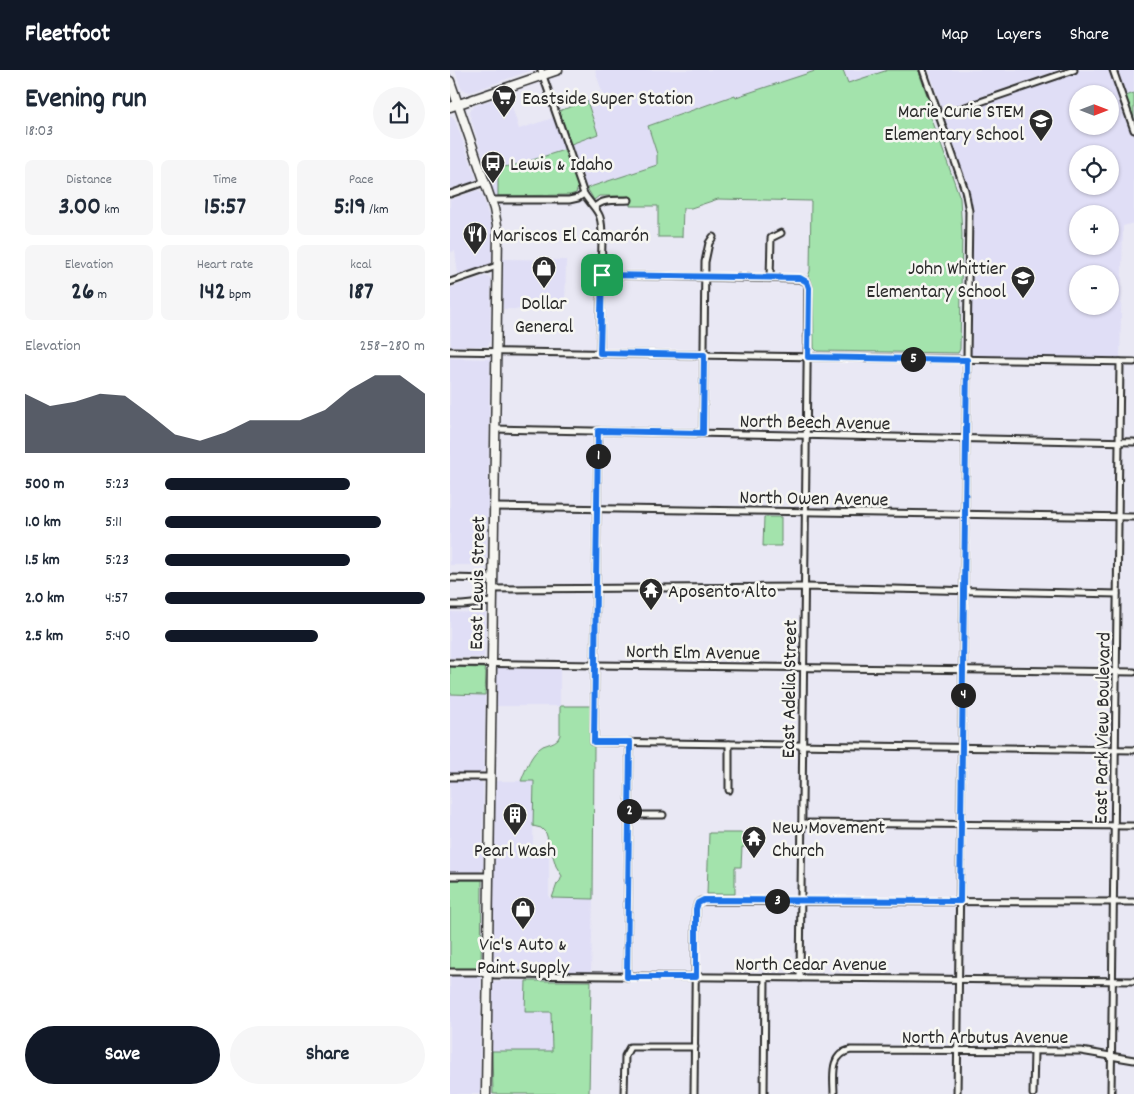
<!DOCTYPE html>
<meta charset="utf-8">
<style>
body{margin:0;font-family:Dekko,sans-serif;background:#f6f6f7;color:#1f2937;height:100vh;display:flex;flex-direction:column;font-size:19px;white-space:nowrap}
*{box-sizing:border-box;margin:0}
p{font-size:16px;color:#747a83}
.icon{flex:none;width:28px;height:28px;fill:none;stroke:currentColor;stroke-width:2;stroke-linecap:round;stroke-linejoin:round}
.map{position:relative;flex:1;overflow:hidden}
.side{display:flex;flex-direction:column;background:#fff;width:450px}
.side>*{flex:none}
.needle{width:32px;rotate:90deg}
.tools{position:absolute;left:619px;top:15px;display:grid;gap:10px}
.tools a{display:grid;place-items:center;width:50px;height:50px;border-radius:50%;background:#fff;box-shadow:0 1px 4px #0004;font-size:25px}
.pin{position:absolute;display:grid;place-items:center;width:42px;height:42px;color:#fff;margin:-21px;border-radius:10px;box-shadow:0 2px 8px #0006}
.km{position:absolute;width:25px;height:25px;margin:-12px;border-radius:50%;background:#222;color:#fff;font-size:14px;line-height:25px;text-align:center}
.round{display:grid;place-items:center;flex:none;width:52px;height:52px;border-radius:26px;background:#f6f6f7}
.headline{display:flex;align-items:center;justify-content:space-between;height:85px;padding:0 25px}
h1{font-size:28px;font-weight:800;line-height:38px}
.figures{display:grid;grid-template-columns:repeat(3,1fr);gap:8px;height:85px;padding:5px 25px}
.figures div{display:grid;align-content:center;border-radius:8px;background:#f6f6f7;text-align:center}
.figures b{font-size:25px;font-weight:800}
.figures small{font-size:14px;font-weight:400}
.figures p{font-size:14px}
.chart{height:140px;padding:10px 25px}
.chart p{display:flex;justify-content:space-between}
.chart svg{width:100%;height:90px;margin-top:5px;fill:#111827;opacity:.7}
.action{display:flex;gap:10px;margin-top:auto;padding:10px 25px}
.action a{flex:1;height:58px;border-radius:30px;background:#111827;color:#fff;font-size:20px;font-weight:800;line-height:58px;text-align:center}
.action a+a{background:#f6f6f7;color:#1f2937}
ul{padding:0 25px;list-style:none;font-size:16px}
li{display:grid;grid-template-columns:80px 60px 1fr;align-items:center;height:38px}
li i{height:12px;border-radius:6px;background:#111827}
header{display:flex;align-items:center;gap:30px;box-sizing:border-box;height:70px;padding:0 25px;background:#111827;color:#fff}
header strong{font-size:24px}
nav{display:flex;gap:28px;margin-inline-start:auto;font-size:18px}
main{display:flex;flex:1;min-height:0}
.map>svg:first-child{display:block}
</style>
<header>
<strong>Fleetfoot</strong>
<nav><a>Map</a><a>Layers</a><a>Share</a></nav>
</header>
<main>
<section class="side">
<div class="headline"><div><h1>Evening run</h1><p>18:03</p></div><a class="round"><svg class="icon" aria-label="share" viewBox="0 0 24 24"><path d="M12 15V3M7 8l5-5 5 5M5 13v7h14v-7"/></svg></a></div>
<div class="figures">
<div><p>Distance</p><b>3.00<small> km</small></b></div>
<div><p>Time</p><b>15:57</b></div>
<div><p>Pace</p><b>5:19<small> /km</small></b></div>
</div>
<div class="figures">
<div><p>Elevation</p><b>26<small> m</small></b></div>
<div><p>Heart rate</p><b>142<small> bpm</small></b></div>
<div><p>kcal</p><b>187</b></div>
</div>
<div class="chart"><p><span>Elevation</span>258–280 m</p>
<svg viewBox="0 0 160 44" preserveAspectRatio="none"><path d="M0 44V15L10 21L20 19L30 15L40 16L50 25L60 35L70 38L80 34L90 28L100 28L110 28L120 23L130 13L140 6L150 6L160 15V44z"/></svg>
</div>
<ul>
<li><b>500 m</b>5:23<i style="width:71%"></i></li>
<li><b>1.0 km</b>5:11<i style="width:83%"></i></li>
<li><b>1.5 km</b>5:23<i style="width:71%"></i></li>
<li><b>2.0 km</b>4:57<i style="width:100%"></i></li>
<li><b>2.5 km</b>5:40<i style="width:59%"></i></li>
</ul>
<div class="action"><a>Save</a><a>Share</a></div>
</section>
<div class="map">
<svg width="684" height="1024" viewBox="0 0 684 1024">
<rect width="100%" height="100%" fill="#e9e8f4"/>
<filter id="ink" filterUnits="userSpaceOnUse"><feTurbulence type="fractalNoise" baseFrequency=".02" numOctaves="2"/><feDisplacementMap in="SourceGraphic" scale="10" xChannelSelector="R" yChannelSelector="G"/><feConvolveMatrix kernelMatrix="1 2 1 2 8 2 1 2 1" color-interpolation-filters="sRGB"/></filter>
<g filter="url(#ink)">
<g fill="#e0def6" fill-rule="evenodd">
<polygon points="5,0 82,0 21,22 16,21 11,18"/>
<polygon points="145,0 368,0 285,28 284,25 198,56 207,84 207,95 137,118 121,74 148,64 137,31 153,25"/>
<polygon points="393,0 438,0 398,14"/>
<polygon points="479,0 609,0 495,39 492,38"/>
<path d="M624,0H663L684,60V153L673,156L670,292L517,289V130L489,46ZM628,24H660V56H628ZM628,84H660V116H628ZM628,144H660V176H628ZM628,204H660V236H628Z"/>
<polygon points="667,0 684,0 684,23 676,26"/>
<polygon points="58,24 69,59 106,47 117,79 70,94 49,98 48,126 46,126 44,124 19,42 24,36"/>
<polygon points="0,46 5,50 26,107 24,111 0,119"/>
<polygon points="28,120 32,124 42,157 42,191 40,194 8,204 5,181 0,182 0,130"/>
<polygon points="53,189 116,190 115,240 53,239"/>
<polygon points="36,206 41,209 40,272 37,276 1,276 0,218"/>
<polygon points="0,288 40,289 37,495 0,495"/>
<polygon points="0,542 36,543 34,587 0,588"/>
<polygon points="47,598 110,599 110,636 47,636"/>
<polygon points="0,624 35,625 34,699 27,706 0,705"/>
<polygon points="0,710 30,711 33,714 33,798 29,802 0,802"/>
<polygon points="46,711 84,711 83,775 99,785 99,828 143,829 141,902 43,901"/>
<polygon points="0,905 31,905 30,1024 0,1024"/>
<polygon points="43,911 76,911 75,942 101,942 102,981 42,981"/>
</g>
<g fill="#a3e3ac" stroke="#67876c">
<polygon points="368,0 393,0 398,13 438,0 468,0 482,39 480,44 510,128 512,164 510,279 508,283 367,281 364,278 363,216 358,207 360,201 361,131 268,129 241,138 233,138 232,167 208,167 208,136 180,136 180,126 149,126 144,130 137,118 207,95 207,84 198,56 285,25 286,27"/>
<polygon points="684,23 684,49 676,26"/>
<polygon points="137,31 148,64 121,74 109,41"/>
<polygon points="117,79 129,115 126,123 120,125 48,126 48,98 70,94"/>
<polygon points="314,447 331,447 331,476 313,476"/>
<polygon points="0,597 34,598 36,602 35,625 0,624"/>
<path d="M110,636H141L140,675L144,676L143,829L102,828L107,814L110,811L112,806L106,796L96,763L91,758L83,756L84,711H71C76,699 81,683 93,676C98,674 104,673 108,669L110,665Z"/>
<polygon points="259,763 307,763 308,765 310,765 310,777 292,777 291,797 285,797 285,824 257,824"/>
<polygon points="0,810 32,810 31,899 0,899"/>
<polygon points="76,911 141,911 139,1024 43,1024 42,981 102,981 101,942 75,942"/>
</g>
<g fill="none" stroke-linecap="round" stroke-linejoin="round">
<defs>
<g id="minor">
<path d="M91,0L134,124C148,144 152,141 152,168L150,283"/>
<polyline points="473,0 515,120 519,141 507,1024"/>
<polyline points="663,0 684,60"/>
<polyline points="489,46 624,0"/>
<polyline points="0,124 35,112"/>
<polyline points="41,130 119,130 128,128 134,124"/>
<path d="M145,137C153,128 168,131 179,130"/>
<polyline points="152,205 350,209 357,212 358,215 350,908"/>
<polyline points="320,208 321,168 331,163"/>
<polyline points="0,212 47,196"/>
<polyline points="0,281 684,292"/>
<polyline points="45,359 684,372"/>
<polyline points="148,361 144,672 684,680"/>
<polyline points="253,363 255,192 259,173 263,167"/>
<polyline points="43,437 684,447"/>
<polyline points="0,508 42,509"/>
<polyline points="42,519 355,517 667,524"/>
<polyline points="0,535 12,535 42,532"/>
<polyline points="0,593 684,602"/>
<polyline points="0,707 40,707"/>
<polyline points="279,720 279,674"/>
<polyline points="179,745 213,745"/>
<polyline points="352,753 684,756"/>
<polyline points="0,806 38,806"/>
<polyline points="0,902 30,902 45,905 684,911"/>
<polyline points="177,907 180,672"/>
<polyline points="174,1024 175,986 180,977 245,977"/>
<polyline points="244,1024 246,839 248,833 251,831 684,832"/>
<polyline points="314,1024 315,908"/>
<path d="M384,1024C384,1007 379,984 401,980L631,981L684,990"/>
<polyline points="583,1024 584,981"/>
<polyline points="661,1024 670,292"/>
</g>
<g id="primary">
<polyline points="0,11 44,139 48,161 36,1024"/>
<polyline points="0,37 108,0"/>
</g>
</defs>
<use href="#minor" stroke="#2b2b2b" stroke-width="9"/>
<use href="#primary" stroke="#2b2b2b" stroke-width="11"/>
<use href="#minor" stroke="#f6f6f2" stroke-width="5"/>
<use href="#primary" stroke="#f6f6f2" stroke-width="8"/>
</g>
</g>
<g fill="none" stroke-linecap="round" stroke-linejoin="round" filter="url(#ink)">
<defs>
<polygon id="route" points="152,205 350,208 357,212 359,218 358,287 517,290 510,831 254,830 248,833 246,839 246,907 177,907 180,672 144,672 148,361 253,363 254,285 150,283"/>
</defs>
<use href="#route" stroke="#fff" stroke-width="10"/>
<use href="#route" stroke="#1a73e8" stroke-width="6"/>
</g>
<defs>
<symbol id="supermarket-pin" viewBox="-11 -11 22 30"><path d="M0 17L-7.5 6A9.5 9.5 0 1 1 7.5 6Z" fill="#2b2b2b" stroke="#f6f6f2"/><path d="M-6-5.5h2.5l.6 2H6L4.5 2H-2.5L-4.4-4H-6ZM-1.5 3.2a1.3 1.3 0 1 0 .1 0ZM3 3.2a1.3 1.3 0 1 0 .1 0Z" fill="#fff"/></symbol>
<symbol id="school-pin" viewBox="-11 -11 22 30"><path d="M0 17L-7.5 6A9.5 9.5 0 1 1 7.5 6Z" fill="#2b2b2b" stroke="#f6f6f2"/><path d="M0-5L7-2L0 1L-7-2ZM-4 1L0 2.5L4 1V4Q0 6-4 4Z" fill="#fff"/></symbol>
<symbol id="bus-pin" viewBox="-11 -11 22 30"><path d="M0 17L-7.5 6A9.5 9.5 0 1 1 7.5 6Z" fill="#2b2b2b" stroke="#f6f6f2"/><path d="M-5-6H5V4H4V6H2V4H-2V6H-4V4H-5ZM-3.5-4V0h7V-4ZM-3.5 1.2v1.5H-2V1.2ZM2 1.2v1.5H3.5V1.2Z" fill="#fff"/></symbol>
<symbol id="restaurant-pin" viewBox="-11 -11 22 30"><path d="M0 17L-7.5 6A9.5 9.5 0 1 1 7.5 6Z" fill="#2b2b2b" stroke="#f6f6f2"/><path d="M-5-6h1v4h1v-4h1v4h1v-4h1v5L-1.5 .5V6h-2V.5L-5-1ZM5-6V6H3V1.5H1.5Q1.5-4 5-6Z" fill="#fff"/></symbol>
<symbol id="shop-pin" viewBox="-11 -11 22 30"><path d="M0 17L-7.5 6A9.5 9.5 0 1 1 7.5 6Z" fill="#2b2b2b" stroke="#f6f6f2"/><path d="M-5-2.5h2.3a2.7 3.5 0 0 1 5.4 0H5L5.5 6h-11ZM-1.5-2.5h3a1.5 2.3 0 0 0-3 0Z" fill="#fff"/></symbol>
<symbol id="temple-pin" viewBox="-11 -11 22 30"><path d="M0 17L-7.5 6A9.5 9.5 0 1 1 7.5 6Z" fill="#2b2b2b" stroke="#f6f6f2"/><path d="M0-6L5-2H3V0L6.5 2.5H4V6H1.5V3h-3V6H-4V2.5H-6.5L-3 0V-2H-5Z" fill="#fff"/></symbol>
<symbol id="building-pin" viewBox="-11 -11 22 30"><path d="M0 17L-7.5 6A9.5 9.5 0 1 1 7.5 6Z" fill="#2b2b2b" stroke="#f6f6f2"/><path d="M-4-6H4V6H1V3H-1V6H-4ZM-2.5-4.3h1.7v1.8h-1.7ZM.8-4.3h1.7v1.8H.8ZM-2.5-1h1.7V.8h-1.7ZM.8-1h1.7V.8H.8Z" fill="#fff"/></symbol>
</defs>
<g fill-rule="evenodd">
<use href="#supermarket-pin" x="40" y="13" width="28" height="38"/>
<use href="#school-pin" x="577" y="37" width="28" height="38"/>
<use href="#bus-pin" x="29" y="79" width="28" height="38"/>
<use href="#restaurant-pin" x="11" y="150" width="28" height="38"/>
<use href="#shop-pin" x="80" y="184" width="28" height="38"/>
<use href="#school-pin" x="559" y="194" width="28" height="38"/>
<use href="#temple-pin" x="187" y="506" width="28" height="38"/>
<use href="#building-pin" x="51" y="731" width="28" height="38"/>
<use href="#temple-pin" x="290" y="754" width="28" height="38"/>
<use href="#shop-pin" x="59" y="825" width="28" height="38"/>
</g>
<g text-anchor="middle" stroke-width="5" stroke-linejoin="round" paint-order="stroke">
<g font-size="20" fill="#2b2b2b" stroke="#f6f6f2" text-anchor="start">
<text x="72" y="34">Eastside Super Station</text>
<text x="574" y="47" text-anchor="end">Marie Curie STEM<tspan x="574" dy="23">Elementary School</tspan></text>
<text x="60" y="100">Lewis &amp; Idaho</text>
<text x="42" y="171">Mariscos El Camarón</text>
<text x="556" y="204" text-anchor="end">John Whittier<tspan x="556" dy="23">Elementary School</tspan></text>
<text x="94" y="239" text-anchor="middle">Dollar<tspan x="94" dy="23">General</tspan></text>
<text x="218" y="527">Aposento Alto</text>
<text x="322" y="763">New Movement<tspan x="322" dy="23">Church</tspan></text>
<text x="65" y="786" text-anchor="middle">Pearl Wash</text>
<text x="73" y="880" text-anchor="middle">Vic's Auto &amp;<tspan x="73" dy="23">Paint Supply</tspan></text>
</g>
<g font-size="20" fill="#2b2b2b" stroke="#f6f6f2">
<text transform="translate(365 351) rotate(1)" y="7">North Beech Avenue</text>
<text transform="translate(364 427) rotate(1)" y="7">North Owen Avenue</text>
<text transform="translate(26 513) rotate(-89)" y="7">East Lewis Street</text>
<text transform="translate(243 581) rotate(1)" y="7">North Elm Avenue</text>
<text transform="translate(338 619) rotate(-89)" y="7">East Adelia Street</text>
<text transform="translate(651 658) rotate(-89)" y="7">East Park View Boulevard</text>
<text x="361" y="900">North Cedar Avenue</text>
<text x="535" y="973">North Arbutus Avenue</text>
</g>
</g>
</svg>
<div class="tools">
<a><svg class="needle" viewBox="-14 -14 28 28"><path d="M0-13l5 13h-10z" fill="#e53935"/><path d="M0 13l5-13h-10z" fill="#747a83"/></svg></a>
<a><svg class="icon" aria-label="locate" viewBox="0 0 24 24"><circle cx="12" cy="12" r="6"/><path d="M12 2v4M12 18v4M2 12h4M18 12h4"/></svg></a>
<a>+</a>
<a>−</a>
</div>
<div class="pin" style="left:152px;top:205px;background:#1e9e55"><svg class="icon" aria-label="arrive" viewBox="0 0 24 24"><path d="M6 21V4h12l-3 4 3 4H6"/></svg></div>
<b class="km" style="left:148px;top:386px">1</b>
<b class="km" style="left:179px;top:741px">2</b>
<b class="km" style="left:327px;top:831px">3</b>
<b class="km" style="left:513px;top:625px">4</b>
<b class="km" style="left:463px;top:289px">5</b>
</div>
</main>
